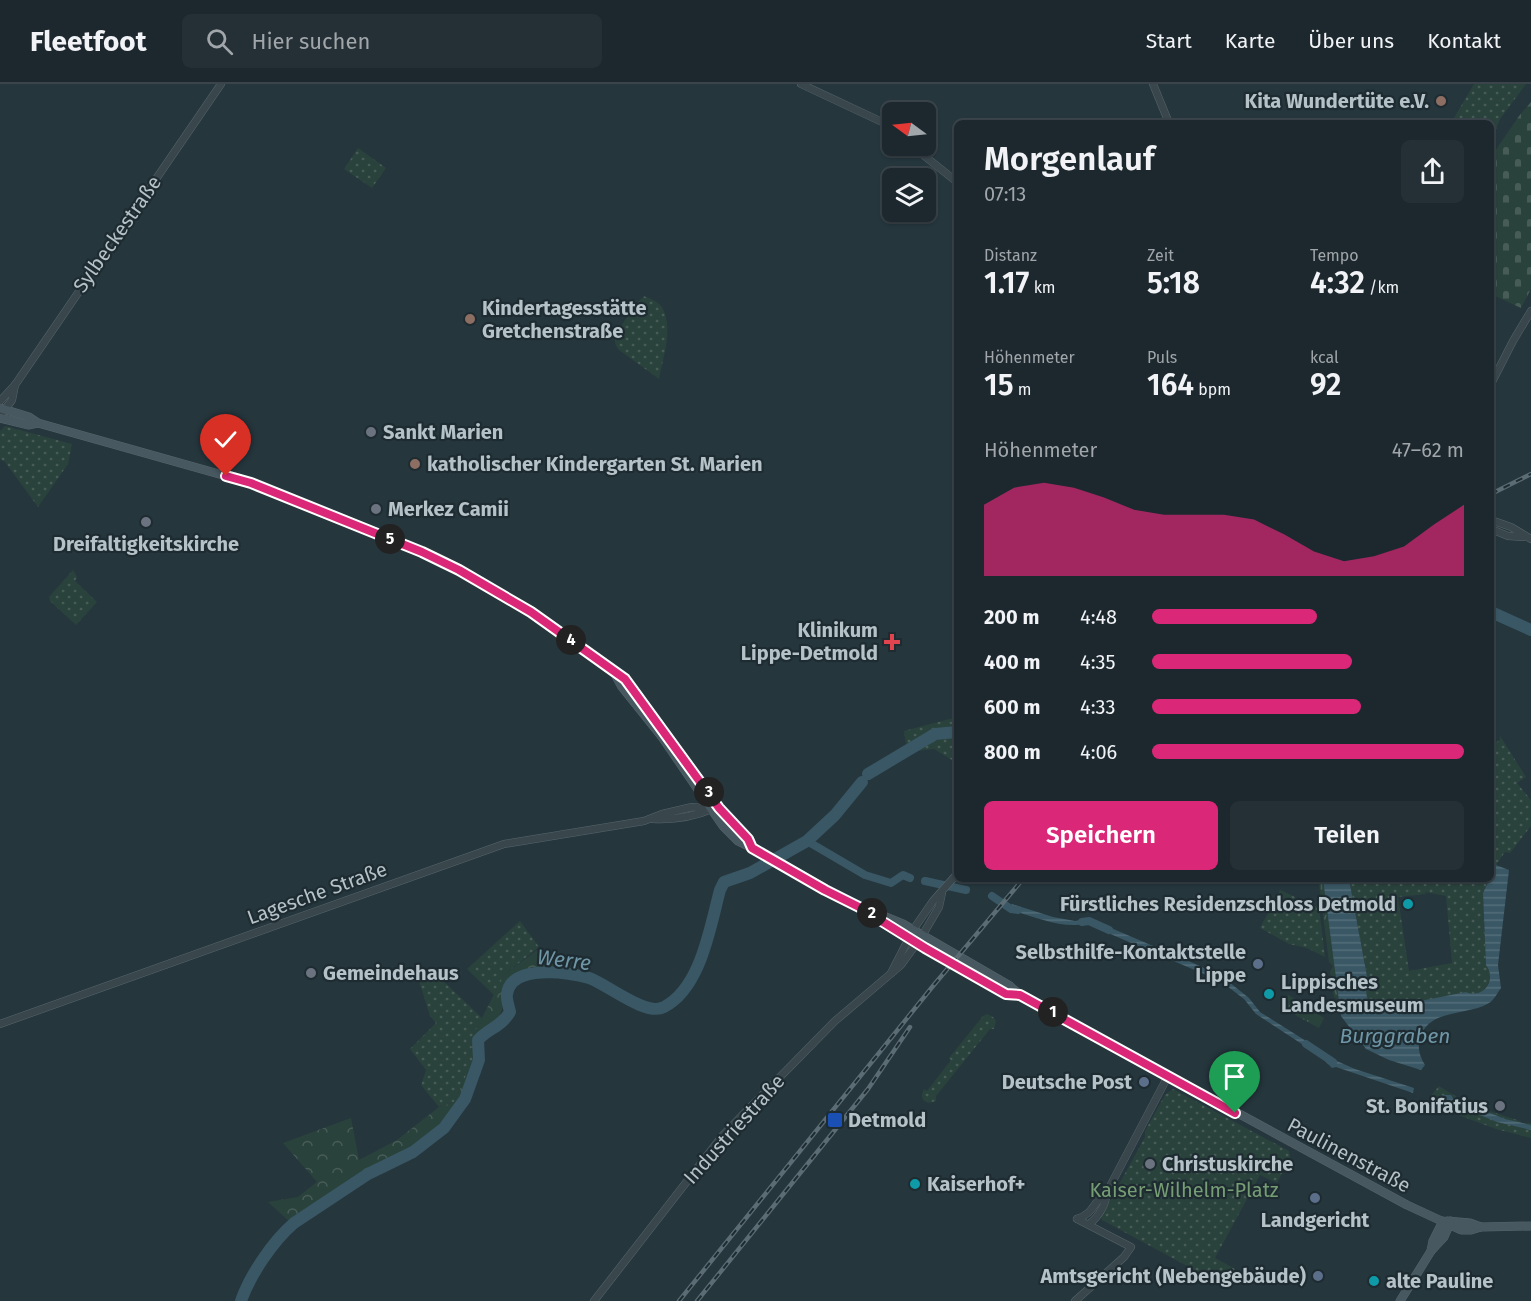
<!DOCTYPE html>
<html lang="de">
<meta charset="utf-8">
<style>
body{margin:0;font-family:"Fira Sans",sans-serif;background:#253036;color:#f1f3f6;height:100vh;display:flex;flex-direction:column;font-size:22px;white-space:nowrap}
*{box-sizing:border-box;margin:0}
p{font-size:20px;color:#a0a6aa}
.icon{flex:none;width:33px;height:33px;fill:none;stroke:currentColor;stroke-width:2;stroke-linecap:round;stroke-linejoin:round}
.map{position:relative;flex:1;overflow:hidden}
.panel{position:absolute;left:954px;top:36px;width:540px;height:762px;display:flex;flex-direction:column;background:#1c282e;border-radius:9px;box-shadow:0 2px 4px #0004,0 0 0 2px #3a444a}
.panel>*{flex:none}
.needle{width:39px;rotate:285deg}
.buttons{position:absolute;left:882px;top:18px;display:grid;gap:12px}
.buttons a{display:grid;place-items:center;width:54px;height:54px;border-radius:9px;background:#1c282e;box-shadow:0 2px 4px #0004,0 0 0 2px #3a444a;font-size:30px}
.pin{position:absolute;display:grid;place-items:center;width:51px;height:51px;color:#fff;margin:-62px -26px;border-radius:50% 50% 50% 0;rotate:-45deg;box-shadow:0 0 6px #0007}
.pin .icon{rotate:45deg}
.km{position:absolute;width:30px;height:30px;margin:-15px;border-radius:50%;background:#222;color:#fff;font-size:16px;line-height:30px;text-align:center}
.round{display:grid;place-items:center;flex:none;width:63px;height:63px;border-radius:9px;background:#253036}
.headline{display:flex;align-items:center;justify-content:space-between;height:102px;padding:0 30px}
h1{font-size:33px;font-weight:600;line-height:45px}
.stats{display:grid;grid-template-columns:repeat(3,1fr);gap:9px;height:102px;padding:6px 30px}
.stats div{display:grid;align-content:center}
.stats b{font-size:30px;font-weight:600}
.stats small{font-size:16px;font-weight:400}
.stats p{font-size:16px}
.chart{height:168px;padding:12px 30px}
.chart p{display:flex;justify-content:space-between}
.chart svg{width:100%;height:108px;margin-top:6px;fill:#db2777;opacity:.7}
.primary-button{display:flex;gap:12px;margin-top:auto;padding:12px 30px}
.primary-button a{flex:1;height:69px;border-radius:9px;background:#db2777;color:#fff;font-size:24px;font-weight:600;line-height:69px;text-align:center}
.primary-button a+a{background:#253036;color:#f1f3f6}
ul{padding:0 30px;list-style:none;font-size:20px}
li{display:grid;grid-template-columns:96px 72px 1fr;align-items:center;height:45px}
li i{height:15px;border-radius:8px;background:#db2777}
header{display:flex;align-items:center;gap:36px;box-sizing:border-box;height:84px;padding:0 30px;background:#1c282e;border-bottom:2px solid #3a444a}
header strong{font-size:28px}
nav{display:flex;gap:33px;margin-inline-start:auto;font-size:21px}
.search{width:420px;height:54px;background:#253036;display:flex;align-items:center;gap:15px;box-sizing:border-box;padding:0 21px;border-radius:9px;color:#a0a6aa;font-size:22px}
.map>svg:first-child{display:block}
</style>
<header>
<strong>Fleetfoot</strong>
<div class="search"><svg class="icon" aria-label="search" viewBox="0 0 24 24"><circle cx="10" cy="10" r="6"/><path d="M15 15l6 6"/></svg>Hier suchen</div>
<nav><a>Start</a><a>Karte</a><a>Über uns</a><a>Kontakt</a></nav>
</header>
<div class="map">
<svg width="1531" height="1217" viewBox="0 0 1531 1217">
<defs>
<pattern id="grass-tufts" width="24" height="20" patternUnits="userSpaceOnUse" patternTransform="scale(1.5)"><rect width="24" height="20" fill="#2a423c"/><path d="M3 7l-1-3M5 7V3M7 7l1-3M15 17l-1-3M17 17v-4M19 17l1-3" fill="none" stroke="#475c57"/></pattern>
<pattern id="forest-crowns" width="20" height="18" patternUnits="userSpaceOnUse" patternTransform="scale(1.5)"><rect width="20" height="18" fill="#2a423c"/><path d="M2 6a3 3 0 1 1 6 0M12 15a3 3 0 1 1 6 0" fill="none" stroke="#475c57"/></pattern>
<pattern id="cemetery-stones" width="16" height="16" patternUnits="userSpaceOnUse" patternTransform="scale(1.5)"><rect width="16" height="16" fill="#2a423c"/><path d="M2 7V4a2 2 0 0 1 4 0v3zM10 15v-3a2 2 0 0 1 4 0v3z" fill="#475c57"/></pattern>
<pattern id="park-dots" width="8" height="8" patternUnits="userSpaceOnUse" patternTransform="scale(1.5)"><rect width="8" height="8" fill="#2a423c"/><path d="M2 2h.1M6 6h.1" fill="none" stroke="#475c57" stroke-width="1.8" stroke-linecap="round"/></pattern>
<pattern id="water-rules" width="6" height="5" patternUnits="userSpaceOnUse" patternTransform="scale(1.5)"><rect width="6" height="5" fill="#395764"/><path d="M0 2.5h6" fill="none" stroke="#536e79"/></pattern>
</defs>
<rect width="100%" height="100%" fill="#25363d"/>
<g fill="url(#grass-tufts)">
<polygon points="1321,795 1323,795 1339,916 1334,913 1330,888 1333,882 1329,878 1319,800"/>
<polygon points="1288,911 1314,926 1314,928 1324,934 1319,944 1284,925 1289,918 1286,916"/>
</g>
<path fill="url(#forest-crowns)" d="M537,866L555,882L590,887V890C571,889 509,876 505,904C503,915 504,930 495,939C488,946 483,947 475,958L477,976L461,1016L441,1040L407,1065L364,1086L290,1138L268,1118L298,1113L317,1098L283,1059L351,1034L359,1076L397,1056L439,1023L454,1018L473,976L470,957L504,891Z"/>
<polygon fill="url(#cemetery-stones)" points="1531,18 1531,205 1521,224 1491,210 1491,73 1519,32"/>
<g fill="url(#park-dots)" fill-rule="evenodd">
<polygon points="1474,0 1526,0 1500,35 1491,58 1491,39 1451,39"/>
<polygon points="358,64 386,84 372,104 344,85"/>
<path d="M644,212C650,215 660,218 663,225C673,246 663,274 659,295L619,266C617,263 615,261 615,257C616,246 636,220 644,212Z"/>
<polygon points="5,342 72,360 68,380 38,423 5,378 0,375 0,347"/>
<polygon points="73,486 77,493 75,497 97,518 76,541 50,517 49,513"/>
<polygon points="957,633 957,679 934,665 907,668 904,647"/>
<polygon points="1500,652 1526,693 1517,699 1531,716 1531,742 1510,769 1505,768 1498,778 1491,792 1491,658 1493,660 1500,656"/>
<path d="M1349,795H1489L1483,809L1486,881C1494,892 1489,904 1478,910L1396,922C1379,935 1369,926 1366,908L1369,902ZM1425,808L1446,812L1452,879L1409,887L1398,813C1410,811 1413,812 1426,810Z"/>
<polygon points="1280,806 1295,813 1299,822 1319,822 1325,873 1307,864 1289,860 1260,844"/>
<polygon points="520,837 539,863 504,891 494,911 467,885"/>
<polygon points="439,893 482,934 470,957 473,976 454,1018 439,1023 421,1001 426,986 410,965 436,939 430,932 419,897"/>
<path d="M987,930L993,933L996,937L994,945H990L936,1012V1017L929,1019C922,1017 920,1012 924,1005L927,1007L951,976L949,974L983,932Z"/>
<path d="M1439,1002C1463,1019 1492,1028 1520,1037L1521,1039H1531V1054L1496,1045L1429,1020L1430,1013Z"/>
<polygon points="1173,1005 1289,1067 1290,1074 1277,1099 1260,1091 1215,1174 1235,1185 1226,1203 1102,1136 1101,1133 1145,1053 1145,1047 1165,1011"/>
</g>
<g fill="url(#water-rules)">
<path d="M1496,781L1509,786L1498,881L1501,904C1498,908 1494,916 1489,919C1469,932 1427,924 1420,955C1417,964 1420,973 1425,981L1421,986L1389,976L1366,965L1341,932L1323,795H1349L1369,903L1366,908C1368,919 1371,926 1383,929L1395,922L1466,908C1484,915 1497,896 1486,881L1483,809Z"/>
<path d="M1012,820L1053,833L1075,837L1090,835L1088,839C1064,846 1035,833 1011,826L1009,824Z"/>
<polygon points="1104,841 1200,882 1213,889 1211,893 1101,846"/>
<polygon points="1229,898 1249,914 1260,928 1314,962 1311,966 1256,930 1244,915 1227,902"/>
<polygon points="1328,973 1355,985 1414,1004 1413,1009 1336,983 1332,984 1325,977"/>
<polygon points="1443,1011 1451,1011 1453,1014 1505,1035 1531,1041 1531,1046 1497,1038 1440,1015"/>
</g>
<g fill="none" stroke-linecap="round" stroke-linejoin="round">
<g stroke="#395764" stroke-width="8">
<polyline points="807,757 865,791 891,799 903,791 910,794"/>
<polyline points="925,797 966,806"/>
<polyline points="992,812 1011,825 1018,826"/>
<polyline points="1082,838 1089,837 1109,846"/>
<polyline points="1306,960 1333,978"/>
</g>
<g stroke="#395764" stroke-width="12">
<polyline points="1491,528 1531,546"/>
<polyline points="868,690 935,650 957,648"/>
<path d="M241,1217C250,1191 273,1157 294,1139L368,1090L413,1068L444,1044L465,1015L479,976L478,956C489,944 501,943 510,928C509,923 506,915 507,910C511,880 569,888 589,894C607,900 646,933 664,923C701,904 710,843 720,806L724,798L750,789L807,757L835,731L862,698"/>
</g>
<defs>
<g id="tertiary">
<polyline points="801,0 882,38 892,46"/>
<polyline points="1153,0 1169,39"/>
<polyline points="912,62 957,98"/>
<polyline points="1491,300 1513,257 1531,227"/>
<polyline points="0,317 15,301 221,0"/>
<polyline points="0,332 12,316 15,301"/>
<polyline points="1491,436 1511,443 1531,455"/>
<polyline points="1491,445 1508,452 1523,453"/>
<path d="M653,735C673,736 693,733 712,725"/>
<polyline points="913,846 933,817 957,790"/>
<polyline points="922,852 939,823 942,809"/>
<polyline points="891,889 909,854"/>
<polyline points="0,940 504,760 644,737 662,730 692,723 712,725"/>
<path d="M1077,1135C1095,1129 1093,1117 1107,1108"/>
<path d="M1089,1140C1099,1133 1106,1120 1107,1108L1168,992"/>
<polyline points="594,1217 723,1051 835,937 901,881 917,859"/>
<polyline points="1075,1217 1124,1173 1131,1163 1077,1135"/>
</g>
<g id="secondary">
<polyline points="0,324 29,333 38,339 251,399 422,468 459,486 531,528 615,590 625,595 650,629"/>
<polyline points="0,334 28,341 38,339"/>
<polyline points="615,590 622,603 662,653 723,742 738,757 752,764 854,820 903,840 1010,902 1020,911 1407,1121 1461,1146 1471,1146 1481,1143 1531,1142"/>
<polyline points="663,646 719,724 748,755 752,764"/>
<polyline points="873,830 880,836 925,864 1006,910 1020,911"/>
<polyline points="1447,1137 1470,1139 1481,1143"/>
<polyline points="1431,1167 1433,1157 1443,1137"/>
<polyline points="1400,1217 1431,1167 1444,1153 1451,1137"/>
</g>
</defs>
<use href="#tertiary" stroke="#57656b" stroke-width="8"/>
<use href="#secondary" stroke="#57656b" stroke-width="9"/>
<use href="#tertiary" stroke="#39474d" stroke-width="7"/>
<use href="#secondary" stroke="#475860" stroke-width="8"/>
<defs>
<g id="rail">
<polyline points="1491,410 1531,390"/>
<polyline points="679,1217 933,902 1023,795"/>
<polyline points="697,1217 868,1005 910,943"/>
</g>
</defs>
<use href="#rail" stroke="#5b6c74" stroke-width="4.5"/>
<use href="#rail" stroke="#1e2c32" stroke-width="2" stroke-dasharray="7" stroke-linecap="butt"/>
</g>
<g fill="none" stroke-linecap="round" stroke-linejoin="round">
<defs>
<polyline id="route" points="226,392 251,399 422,468 459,486 531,528 625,595 719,724 748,755 752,764 825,806 873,830 880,836 925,864 1006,910 1020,911 1235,1029"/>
</defs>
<use href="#route" stroke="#fff" stroke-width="12"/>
<use href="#route" stroke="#db2777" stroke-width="8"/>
</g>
<g fill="#8d6e63" stroke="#1e2c32" stroke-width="2">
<circle cx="1441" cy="17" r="6"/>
<circle cx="470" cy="235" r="6"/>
<circle cx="415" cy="380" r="6"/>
</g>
<g fill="#6b7280" stroke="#1e2c32" stroke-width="2">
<circle cx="371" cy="348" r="6"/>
<circle cx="376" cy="425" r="6"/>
<circle cx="146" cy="438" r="6"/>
<circle cx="311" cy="889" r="6"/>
<circle cx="1500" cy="1022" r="6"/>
<circle cx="1150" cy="1080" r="6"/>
</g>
<path fill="#e0444e" stroke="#1e2c32" stroke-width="2" d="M889 549h6v6h6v6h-6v6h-6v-6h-6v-6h6z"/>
<g fill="#0f9aa8" stroke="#1e2c32" stroke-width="2">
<circle cx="1408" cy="820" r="6"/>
<circle cx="1269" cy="910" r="6"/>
<circle cx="915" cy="1100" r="6"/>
<circle cx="1374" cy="1197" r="6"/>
</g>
<g fill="#5c6f8a" stroke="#1e2c32" stroke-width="2">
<circle cx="1258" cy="880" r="6"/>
<circle cx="1144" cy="998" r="6"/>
<circle cx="1315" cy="1114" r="6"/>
<circle cx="1318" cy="1192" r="6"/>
</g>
<rect fill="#1a4fb4" stroke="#1e2c32" stroke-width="2" x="827" y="1028" width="16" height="16" rx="3"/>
<g text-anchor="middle" stroke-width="4.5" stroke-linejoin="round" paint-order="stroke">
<g font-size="20" font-weight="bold" fill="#b5c2c8" stroke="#1e2c32" text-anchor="start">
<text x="1429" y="24" text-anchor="end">Kita Wundertüte e.V.</text>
<text x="482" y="231">Kindertagesstätte<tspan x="482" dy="23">Gretchenstraße</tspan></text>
<text x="383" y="355">Sankt Marien</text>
<text x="427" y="387">katholischer Kindergarten St. Marien</text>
<text x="388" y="432">Merkez Camii</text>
<text x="146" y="467" text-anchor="middle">Dreifaltigkeitskirche</text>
<text x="878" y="553" text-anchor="end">Klinikum<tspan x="878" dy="23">Lippe-Detmold</tspan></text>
<text x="1396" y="827" text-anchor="end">Fürstliches Residenzschloss Detmold</text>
<text x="1246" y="875" text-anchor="end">Selbsthilfe-Kontaktstelle<tspan x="1246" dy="23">Lippe</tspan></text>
<text x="323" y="896">Gemeindehaus</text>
<text x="1281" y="905">Lippisches<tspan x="1281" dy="23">Landesmuseum</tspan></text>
<text x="1132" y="1005" text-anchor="end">Deutsche Post</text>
<text x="1488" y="1029" text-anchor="end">St. Bonifatius</text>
<text x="848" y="1043">Detmold</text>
<text x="1162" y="1087">Christuskirche</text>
<text x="927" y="1107">Kaiserhof+</text>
<text x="1315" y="1143" text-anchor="middle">Landgericht</text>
<text x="1306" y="1199" text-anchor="end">Amtsgericht (Nebengebäude)</text>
<text x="1386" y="1204">alte Pauline</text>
</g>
<g font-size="20" fill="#b5c2c8" stroke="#1e2c32">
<text transform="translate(117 150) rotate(-55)" y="7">Sylbeckestraße</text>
<text transform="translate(317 809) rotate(-20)" y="7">Lagesche Straße</text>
<text transform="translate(734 1045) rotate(-48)" y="7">Industriestraße</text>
<text transform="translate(1349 1071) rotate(28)" y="7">Paulinenstraße</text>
</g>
<g font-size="20" fill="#769d74" stroke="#1e2c32">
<text x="1184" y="1113">Kaiser-Wilhelm-Platz</text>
</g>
<g font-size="21" font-style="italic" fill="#6f96a6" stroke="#1e2c32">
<text transform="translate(564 876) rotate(7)" y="7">Werre</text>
<text x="1395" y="959">Burggraben</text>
</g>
</g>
</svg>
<div class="buttons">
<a><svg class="needle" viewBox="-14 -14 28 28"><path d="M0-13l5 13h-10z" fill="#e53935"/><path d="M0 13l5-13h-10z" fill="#a0a6aa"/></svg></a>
<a><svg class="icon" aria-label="layers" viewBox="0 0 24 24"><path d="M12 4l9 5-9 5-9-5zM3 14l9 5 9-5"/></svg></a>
</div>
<div class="pin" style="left:1235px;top:1029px;background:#1e9e55"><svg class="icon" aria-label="arrive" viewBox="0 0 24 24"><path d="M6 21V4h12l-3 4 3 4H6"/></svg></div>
<div class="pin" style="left:226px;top:392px;background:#d93025"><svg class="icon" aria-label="check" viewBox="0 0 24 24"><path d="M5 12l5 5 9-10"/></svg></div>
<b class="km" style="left:1053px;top:928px">1</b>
<b class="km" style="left:872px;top:829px">2</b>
<b class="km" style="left:709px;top:708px">3</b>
<b class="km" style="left:571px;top:556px">4</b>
<b class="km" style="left:390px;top:455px">5</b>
<section class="panel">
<div class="headline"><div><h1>Morgenlauf</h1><p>07:13</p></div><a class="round"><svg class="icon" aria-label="share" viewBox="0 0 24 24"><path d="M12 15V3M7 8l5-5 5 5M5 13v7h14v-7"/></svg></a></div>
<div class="stats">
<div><p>Distanz</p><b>1.17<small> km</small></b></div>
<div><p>Zeit</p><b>5:18</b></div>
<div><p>Tempo</p><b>4:32<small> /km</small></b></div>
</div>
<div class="stats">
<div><p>Höhenmeter</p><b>15<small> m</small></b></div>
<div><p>Puls</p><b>164<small> bpm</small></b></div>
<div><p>kcal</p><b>92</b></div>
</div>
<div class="chart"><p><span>Höhenmeter</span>47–62 m</p>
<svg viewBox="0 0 160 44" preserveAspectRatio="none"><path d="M0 44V15L10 8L20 6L30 8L40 12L50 17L60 19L70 19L80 19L90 21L100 27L110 34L120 38L130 36L140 32L150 23L160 15V44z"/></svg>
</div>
<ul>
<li><b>200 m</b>4:48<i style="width:53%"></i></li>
<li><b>400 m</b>4:35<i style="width:64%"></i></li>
<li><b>600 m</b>4:33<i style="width:67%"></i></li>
<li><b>800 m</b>4:06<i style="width:100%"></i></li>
</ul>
<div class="primary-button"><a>Speichern</a><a>Teilen</a></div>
</section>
</div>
